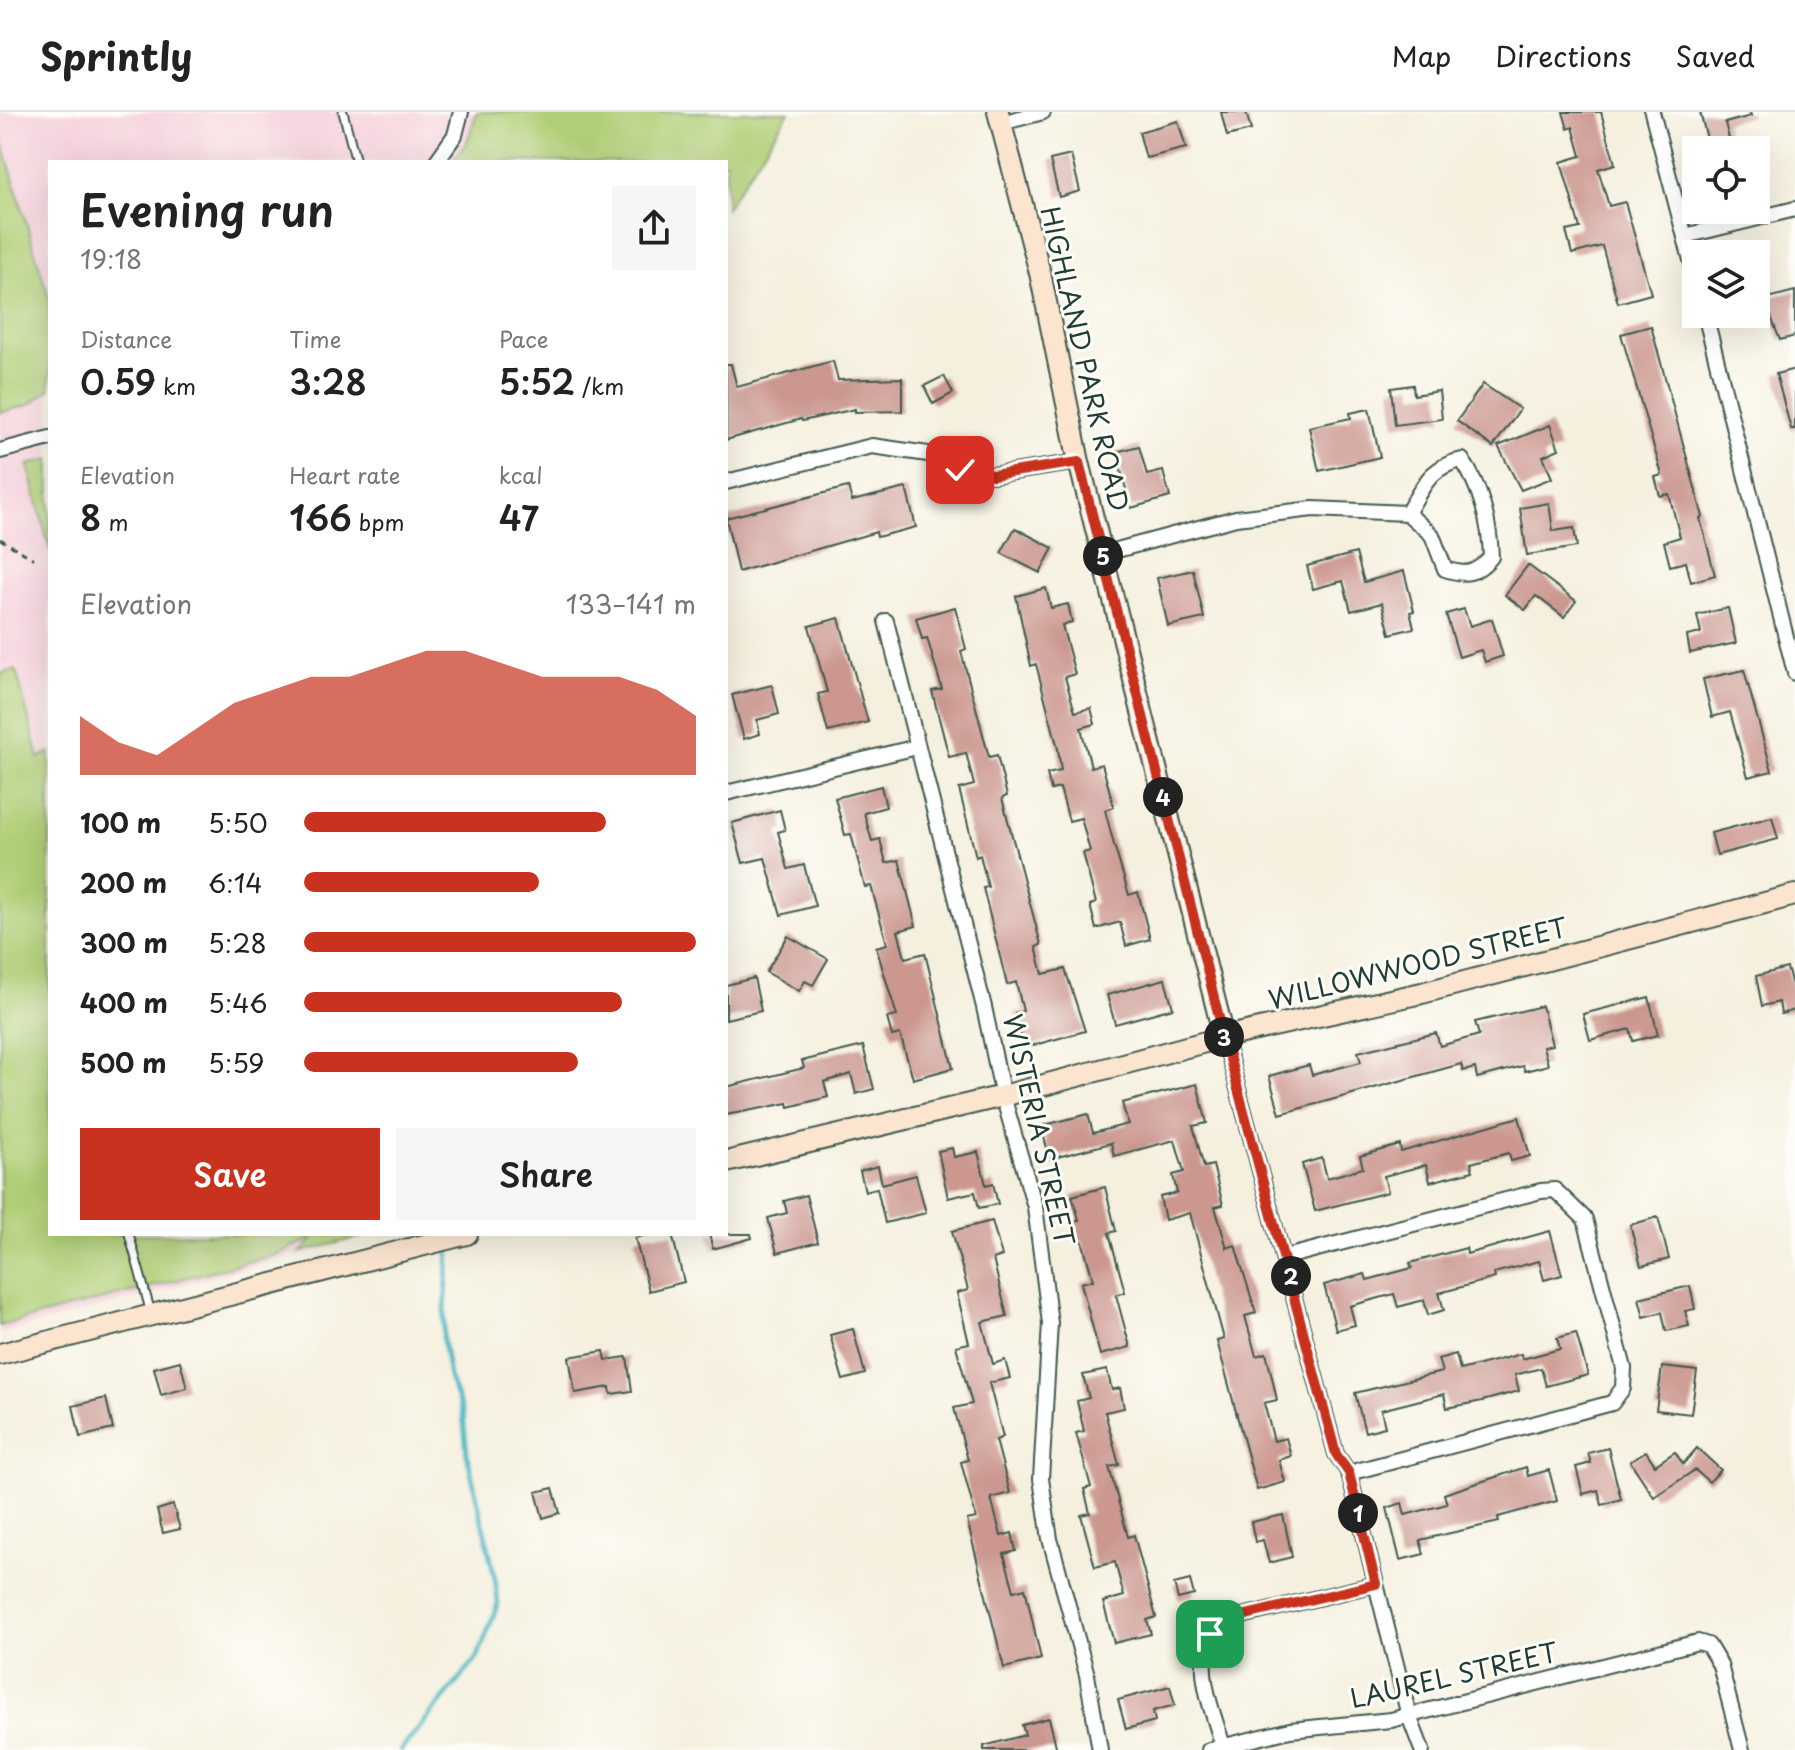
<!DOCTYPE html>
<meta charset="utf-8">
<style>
body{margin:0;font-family:"Playpen Sans",sans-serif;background:#f6f6f6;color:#222;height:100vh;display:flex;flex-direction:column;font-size:30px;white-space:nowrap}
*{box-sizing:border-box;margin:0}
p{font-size:26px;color:#767676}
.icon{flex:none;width:44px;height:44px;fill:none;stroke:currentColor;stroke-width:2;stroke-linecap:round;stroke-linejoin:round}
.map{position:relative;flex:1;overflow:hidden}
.details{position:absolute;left:48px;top:48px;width:680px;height:1076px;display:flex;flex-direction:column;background:#fff;border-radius:0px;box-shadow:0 8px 32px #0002}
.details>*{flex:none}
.controls{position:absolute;left:1682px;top:24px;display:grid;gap:16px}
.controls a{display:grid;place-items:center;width:88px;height:88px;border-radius:0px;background:#fff;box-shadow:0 8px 32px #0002;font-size:40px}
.pin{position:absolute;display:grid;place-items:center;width:68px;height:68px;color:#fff;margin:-34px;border-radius:16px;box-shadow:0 4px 12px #0006}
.km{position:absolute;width:40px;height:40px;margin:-20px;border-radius:50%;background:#222;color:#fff;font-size:22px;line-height:40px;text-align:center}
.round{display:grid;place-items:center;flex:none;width:84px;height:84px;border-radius:0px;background:#f6f6f6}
.headline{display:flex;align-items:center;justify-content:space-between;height:136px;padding:0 32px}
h1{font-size:44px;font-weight:600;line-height:60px}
.metrics{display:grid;grid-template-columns:repeat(3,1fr);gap:12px;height:136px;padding:8px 32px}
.metrics div{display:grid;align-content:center}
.metrics b{font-size:34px;font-weight:600}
.metrics small{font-size:22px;font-weight:400}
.metrics p{font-size:22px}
.chart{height:224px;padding:16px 32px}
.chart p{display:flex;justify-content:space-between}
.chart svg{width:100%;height:144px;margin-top:8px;fill:#c8321e;opacity:.7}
.action{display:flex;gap:16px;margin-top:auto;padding:16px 32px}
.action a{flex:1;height:92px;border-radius:0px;background:#c8321e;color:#fff;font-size:32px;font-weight:600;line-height:92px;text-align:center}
.action a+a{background:#f6f6f6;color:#222}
ul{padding:0 32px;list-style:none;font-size:26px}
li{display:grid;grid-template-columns:128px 96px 1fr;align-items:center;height:60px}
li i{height:20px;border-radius:10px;background:#c8321e}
header{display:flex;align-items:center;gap:48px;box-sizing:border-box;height:112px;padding:0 40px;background:#fff;border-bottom:2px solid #e0e0e0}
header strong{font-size:38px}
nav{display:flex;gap:44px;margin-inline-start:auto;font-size:28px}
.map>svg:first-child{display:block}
</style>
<header>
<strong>Sprintly</strong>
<nav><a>Map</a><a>Directions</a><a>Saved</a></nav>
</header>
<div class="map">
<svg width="1795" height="1638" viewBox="0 0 1795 1638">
<rect width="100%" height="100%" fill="#fdfcf7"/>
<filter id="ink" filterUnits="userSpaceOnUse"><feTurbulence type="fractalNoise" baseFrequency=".0125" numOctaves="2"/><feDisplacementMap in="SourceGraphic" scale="16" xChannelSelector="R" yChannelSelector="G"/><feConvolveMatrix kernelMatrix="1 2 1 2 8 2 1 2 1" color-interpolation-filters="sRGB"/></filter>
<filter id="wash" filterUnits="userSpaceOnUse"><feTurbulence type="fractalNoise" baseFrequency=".006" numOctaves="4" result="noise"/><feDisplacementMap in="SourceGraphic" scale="32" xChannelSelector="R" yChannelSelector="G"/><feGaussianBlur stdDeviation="1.8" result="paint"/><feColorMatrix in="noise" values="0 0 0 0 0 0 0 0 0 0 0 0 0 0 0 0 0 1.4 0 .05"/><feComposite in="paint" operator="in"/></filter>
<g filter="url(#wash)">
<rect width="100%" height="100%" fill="#f5f0de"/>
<polygon fill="#f5cfda" points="0,0 789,0 726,96 726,50 50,50 50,1122 372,1122 0,1222"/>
<g fill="#afce75" stroke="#678654" stroke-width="2">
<polygon points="477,0 789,0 726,96 726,50 452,50 467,30"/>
<polygon points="0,22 50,190 50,277 29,293 0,301"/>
<polygon points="50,347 50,439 28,353"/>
<polygon points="16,558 39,646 50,640 50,1122 372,1122 300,1141 315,1125 278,1142 0,1214 0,562"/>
</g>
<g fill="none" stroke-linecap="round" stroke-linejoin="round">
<polyline stroke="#48b5c3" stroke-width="5" points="401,1638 478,1545 498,1491 495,1466 467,1342 463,1302 449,1265 443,1227 449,1140"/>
</g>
<g id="blocks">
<g fill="#cb978f">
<polygon points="1221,0 1246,0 1251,18 1227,24"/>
<polygon points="1563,0 1601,0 1615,52 1598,57 1609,94 1625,90 1651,182 1618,191 1602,134 1572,142 1566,119 1580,116 1561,50 1581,44 1573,15 1568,17"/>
<polygon points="1700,0 1750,0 1751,4 1725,11 1732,38 1710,38"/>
<polygon points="1178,9 1186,36 1146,46 1139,20"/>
<polygon points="1071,43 1080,79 1059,85 1050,48"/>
<polygon points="1795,179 1795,224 1780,228 1764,187"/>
<polygon points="1651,214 1703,405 1700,406 1715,463 1691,470 1686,450 1670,454 1664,430 1680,425 1669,382 1660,384 1655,365 1662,363 1621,222"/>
<polygon points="833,249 838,268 902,266 902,299 855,300 855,297 802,309 801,307 726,328 726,252 731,252 737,275"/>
<polygon points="1795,257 1795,317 1791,317 1776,262"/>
<polygon points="944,264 953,281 933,292 924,274"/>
<polygon points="1483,272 1520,297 1493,335 1457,309"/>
<polygon points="1413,273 1414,283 1439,279 1442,307 1395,313 1391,276"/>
<polygon points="1369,297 1380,345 1319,359 1309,315 1351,306 1350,301"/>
<polygon points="1550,313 1559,337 1543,344 1552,366 1521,378 1498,334"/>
<polygon points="1139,334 1147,363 1163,359 1170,385 1131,396 1116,340"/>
<polygon points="848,375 852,389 906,376 916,415 877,425 876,420 738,460 726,406"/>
<polygon points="1549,391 1553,419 1574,416 1577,435 1527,443 1520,396"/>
<polygon points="1015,416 1053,436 1040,461 1001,441"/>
<polygon points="1356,441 1364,470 1404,459 1414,499 1410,500 1414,516 1390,522 1382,491 1351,499 1343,469 1313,477 1307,454"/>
<polygon points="1528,453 1576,489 1564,505 1536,484 1525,498 1505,483"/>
<polygon points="1193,458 1204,506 1168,514 1157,466"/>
<polygon points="1046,476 1051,496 1068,492 1072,510 1062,513 1075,562 1065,565 1075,600 1091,596 1095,612 1081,616 1091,655 1102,652 1114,695 1105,698 1114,733 1129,783 1138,780 1150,827 1126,834 1120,810 1096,817 1090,793 1096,791 1083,741 1090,739 1081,706 1069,709 1060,676 1051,678 1047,662 1061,659 1058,637 1036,552 1031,554 1016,484"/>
<polygon points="955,495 966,537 961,539 989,645 997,643 1007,684 1002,686 1041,833 1036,835 1043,862 1065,857 1085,919 1024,936 1015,901 1023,899 1016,870 1007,873 983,776 988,775 980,743 976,745 959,677 974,673 966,641 949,645 932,579 942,577 927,526 922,527 916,506"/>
<polygon points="1728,496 1736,531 1690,541 1687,524 1701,521 1697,503"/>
<polygon points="1464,497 1470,514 1492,507 1503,544 1485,550 1481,538 1459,545 1446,502"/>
<polygon points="839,506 868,610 828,620 818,582 827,580 809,514"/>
<polygon points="1744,558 1772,659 1748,665 1730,600 1712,605 1703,567"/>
<polygon points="772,573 779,602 757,608 760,622 744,627 732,583"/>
<polygon points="881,674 886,695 864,701 872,729 880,727 886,751 899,748 916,814 898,819 905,846 925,841 953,956 913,967 900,922 892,924 887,906 897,904 876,835 887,832 871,774 865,775 851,722 845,723 835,686"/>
<polygon points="780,698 785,718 778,720 788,757 804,753 815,794 781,803 765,746 743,751 732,711"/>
<polygon points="1772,705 1778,727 1717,743 1711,721"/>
<polygon points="788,824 828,847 813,873 805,869 799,879 766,860"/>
<polygon points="1787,856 1795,882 1795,898 1781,902 1779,890 1762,894 1756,864"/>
<polygon points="754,866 761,899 726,907 726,873"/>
<polygon points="1165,867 1173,896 1115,912 1107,883"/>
<polygon points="1649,885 1658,923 1633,929 1630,917 1590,928 1583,902"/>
<polygon points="1542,894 1552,933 1543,935 1548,953 1525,959 1523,954 1477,966 1475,956 1463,959 1461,952 1280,1002 1269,964 1309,953 1312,963 1361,950 1358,940 1436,921 1440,934 1479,923 1475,910"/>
<polygon points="863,934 874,977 856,982 851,962 824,970 828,985 789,995 788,991 726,1003 726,975 804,956 802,949"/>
<polygon points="1197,972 1207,1011 1193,1014 1204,1055 1213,1053 1223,1093 1215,1095 1227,1136 1235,1133 1256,1201 1245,1204 1256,1244 1266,1241 1271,1261 1277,1288 1264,1291 1274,1329 1286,1326 1291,1344 1279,1348 1285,1370 1257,1378 1217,1229 1224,1227 1190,1101 1165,1108 1160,1085 1177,1081 1173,1063 1184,1060 1175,1028 1114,1044 1111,1031 1050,1047 1041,1014 1088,1002 1093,1021 1128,1012 1122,991"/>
<polygon points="1519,1005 1530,1044 1511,1049 1509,1041 1471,1051 1473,1059 1430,1070 1426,1053 1384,1064 1388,1080 1315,1099 1302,1052 1322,1046 1327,1066 1363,1056 1360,1044 1400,1033 1401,1040"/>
<polygon points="952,1036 954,1045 978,1040 986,1073 993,1071 998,1092 979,1096 975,1080 948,1086 938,1039"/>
<polygon points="878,1054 882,1072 916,1063 926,1101 885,1111 877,1076 865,1079 860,1059"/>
<polygon points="1105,1075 1116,1119 1109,1121 1125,1180 1116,1183 1130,1235 1100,1243 1081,1171 1093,1168 1082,1128 1078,1129 1073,1109 1079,1108 1072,1084"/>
<polygon points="806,1083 818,1130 777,1141 768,1106 787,1101 784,1089"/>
<polygon points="1658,1105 1669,1147 1641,1154 1630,1113"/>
<polygon points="992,1109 1002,1144 993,1147 1007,1204 982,1210 993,1252 1005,1248 1010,1266 989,1271 1003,1325 996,1328 1010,1381 991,1386 1001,1424 1012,1421 1016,1439 1004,1442 1014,1479 1025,1476 1041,1547 1004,1556 967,1408 976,1406 961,1350 968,1348 954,1296 972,1292 956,1234 969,1231 957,1181 968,1178 952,1119"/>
<polygon points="1550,1119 1562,1163 1544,1168 1539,1149 1494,1161 1495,1166 1439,1181 1444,1198 1428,1203 1424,1188 1398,1195 1394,1182 1350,1194 1355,1213 1336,1218 1324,1173 1365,1162 1367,1168 1412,1156 1410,1151 1466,1136 1467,1142"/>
<polygon points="650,1122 672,1122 684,1170 649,1179 635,1126"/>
<polygon points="709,1122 751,1122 752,1126 713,1137"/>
<polygon points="1690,1174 1695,1197 1685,1199 1689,1214 1666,1219 1662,1200 1644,1205 1639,1186"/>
<polygon points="853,1217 865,1262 843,1268 830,1223"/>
<polygon points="1576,1221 1588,1263 1546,1274 1541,1256 1515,1263 1519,1279 1482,1289 1447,1296 1444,1282 1381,1298 1385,1315 1365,1320 1355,1281 1442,1260 1438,1247 1456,1242 1460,1258 1521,1242 1522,1247 1560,1237 1557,1226"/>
<polygon points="604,1239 606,1248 627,1245 632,1279 611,1282 610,1275 575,1281 569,1245"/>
<polygon points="180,1249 187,1276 161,1283 154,1256"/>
<polygon points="1662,1255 1697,1259 1691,1302 1656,1298"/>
<polygon points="1107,1258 1112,1278 1120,1276 1124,1296 1105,1300 1119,1353 1109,1355 1128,1425 1134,1423 1156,1505 1147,1508 1151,1522 1114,1531 1103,1490 1124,1484 1115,1450 1095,1455 1081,1403 1090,1401 1084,1377 1091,1375 1076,1321 1084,1319 1077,1289 1089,1286 1083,1263"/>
<polygon points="106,1286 113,1317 80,1325 73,1294"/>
<polygon points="1608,1336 1621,1387 1602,1393 1598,1378 1583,1382 1576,1355 1591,1351 1588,1341"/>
<polygon points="1697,1336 1721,1358 1709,1370 1695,1358 1654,1385 1630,1349 1646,1339 1655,1353 1675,1340 1683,1352"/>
<polygon points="1526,1355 1528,1364 1549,1358 1557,1389 1498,1405 1499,1410 1420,1428 1424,1442 1400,1448 1387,1396 1402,1391 1405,1403 1447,1392 1444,1382"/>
<polygon points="553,1376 560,1401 543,1406 536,1380"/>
<polygon points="173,1393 180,1417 163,1421 157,1398"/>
<polygon points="1283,1403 1292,1445 1269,1451 1263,1428 1255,1430 1251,1410"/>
<polygon points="1190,1468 1194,1483 1178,1487 1174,1472"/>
<polygon points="1170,1574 1175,1593 1153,1599 1155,1609 1126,1617 1118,1588"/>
<polygon points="1049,1606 1057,1638 984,1638 984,1634 1025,1623 1022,1613"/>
</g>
</g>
</g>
<g filter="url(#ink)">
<use href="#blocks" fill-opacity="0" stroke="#3f584e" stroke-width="2"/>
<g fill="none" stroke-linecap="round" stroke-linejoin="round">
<defs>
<g id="lane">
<polyline points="343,0 356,50"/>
<polyline points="129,1122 151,1201"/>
</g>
<g id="street">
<polyline points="1652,0 1696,167"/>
<polyline points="1001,11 1043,0"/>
<polyline points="436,50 455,23 461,0"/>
<polyline points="1685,124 1795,97"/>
<polyline points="1705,202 1795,561"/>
<polyline points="0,339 50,326"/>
<polyline points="726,370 872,334 935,343 960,358 993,363 1079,350"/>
<path d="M1102,442L1236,406L1313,397L1407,401L1432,423L1445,457C1466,464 1476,462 1491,445C1490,413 1481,375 1462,348C1429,355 1424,374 1407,401"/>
<polyline points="886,509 984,895 1003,984 1035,1095 1050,1211 1041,1367 1050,1427 1087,1563 1100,1638"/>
<polyline points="726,681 917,635"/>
<path d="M1224,925L1336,1342L1349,1361L1376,1472L1225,1508C1184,1540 1213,1596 1224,1638"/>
<polyline points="1286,1145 1541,1079 1555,1078 1585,1107 1624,1256 1623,1276 1612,1291 1349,1361"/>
<polyline points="1376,1472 1409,1604 1422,1638"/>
<polyline points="1209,1638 1290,1618 1391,1608 1698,1530 1708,1533 1720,1553 1742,1638"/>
</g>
<g id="secondary">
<polyline points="998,0 1040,161 1079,350 1224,925"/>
<polyline points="726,1050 1003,984 1224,925 1422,881 1795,783"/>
<polyline points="0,1242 467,1122"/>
</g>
</defs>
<use href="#lane" stroke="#3f584e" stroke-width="11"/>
<use href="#street" stroke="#3f584e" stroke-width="18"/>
<use href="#secondary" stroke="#3f584e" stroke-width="24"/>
<polyline stroke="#3f584e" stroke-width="3" stroke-dasharray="6 6" stroke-linecap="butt" points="0,427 34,447"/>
<use href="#lane" stroke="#fff" stroke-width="7"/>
<use href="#street" stroke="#fff" stroke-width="14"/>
<use href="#secondary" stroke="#fbe5cf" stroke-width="20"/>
</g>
</g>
<g fill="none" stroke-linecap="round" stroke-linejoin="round" filter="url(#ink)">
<defs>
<polyline id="route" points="960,358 993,363 1079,350 1224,925 1336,1342 1349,1361 1376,1472 1225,1508 1210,1522"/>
</defs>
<use href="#route" stroke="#fff" stroke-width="16"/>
<use href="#route" stroke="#c8321e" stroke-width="10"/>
</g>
<g text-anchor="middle" stroke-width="6" stroke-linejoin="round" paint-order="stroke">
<g font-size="26" fill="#1f3d34" stroke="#fdfcf7">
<text transform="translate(1084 247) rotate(77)" y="9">HIGHLAND PARK ROAD</text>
<text transform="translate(1418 852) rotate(-14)" y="9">WILLOWWOOD STREET</text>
<text transform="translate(1038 1018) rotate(77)" y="9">WISTERIA STREET</text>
<text transform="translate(1454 1564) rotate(-13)" y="9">LAUREL STREET</text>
</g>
</g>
</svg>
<div class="controls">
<a><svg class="icon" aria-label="locate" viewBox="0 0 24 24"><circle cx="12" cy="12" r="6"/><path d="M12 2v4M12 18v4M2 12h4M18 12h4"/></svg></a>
<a><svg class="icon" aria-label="layers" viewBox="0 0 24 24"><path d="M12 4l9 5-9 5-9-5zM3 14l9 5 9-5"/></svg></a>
</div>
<div class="pin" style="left:1210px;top:1522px;background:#1e9e55"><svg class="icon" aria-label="arrive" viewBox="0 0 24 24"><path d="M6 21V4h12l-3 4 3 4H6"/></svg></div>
<div class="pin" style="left:960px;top:358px;background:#d93025"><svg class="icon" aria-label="check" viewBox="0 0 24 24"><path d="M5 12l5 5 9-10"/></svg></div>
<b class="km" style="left:1358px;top:1401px">1</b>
<b class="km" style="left:1291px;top:1164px">2</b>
<b class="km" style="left:1224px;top:925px">3</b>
<b class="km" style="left:1163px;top:685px">4</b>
<b class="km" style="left:1103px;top:444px">5</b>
<section class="details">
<div class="headline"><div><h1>Evening run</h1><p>19:18</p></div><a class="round"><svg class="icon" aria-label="share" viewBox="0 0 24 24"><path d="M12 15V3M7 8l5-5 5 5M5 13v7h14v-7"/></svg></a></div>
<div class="metrics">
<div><p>Distance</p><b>0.59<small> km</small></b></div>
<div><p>Time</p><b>3:28</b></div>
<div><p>Pace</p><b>5:52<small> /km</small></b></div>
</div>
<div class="metrics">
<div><p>Elevation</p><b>8<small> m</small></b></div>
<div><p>Heart rate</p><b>166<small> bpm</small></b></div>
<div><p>kcal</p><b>47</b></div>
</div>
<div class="chart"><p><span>Elevation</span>133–141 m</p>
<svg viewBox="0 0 160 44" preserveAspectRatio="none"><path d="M0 44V26L10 34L20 38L30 30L40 22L50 18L60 14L70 14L80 10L90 6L100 6L110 10L120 14L130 14L140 14L150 18L160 26V44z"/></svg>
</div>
<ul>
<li><b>100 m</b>5:50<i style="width:77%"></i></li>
<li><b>200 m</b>6:14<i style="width:60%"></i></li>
<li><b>300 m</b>5:28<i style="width:100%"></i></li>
<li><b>400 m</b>5:46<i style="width:81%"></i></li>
<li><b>500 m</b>5:59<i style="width:70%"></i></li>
</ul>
<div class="action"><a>Save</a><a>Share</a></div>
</section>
</div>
